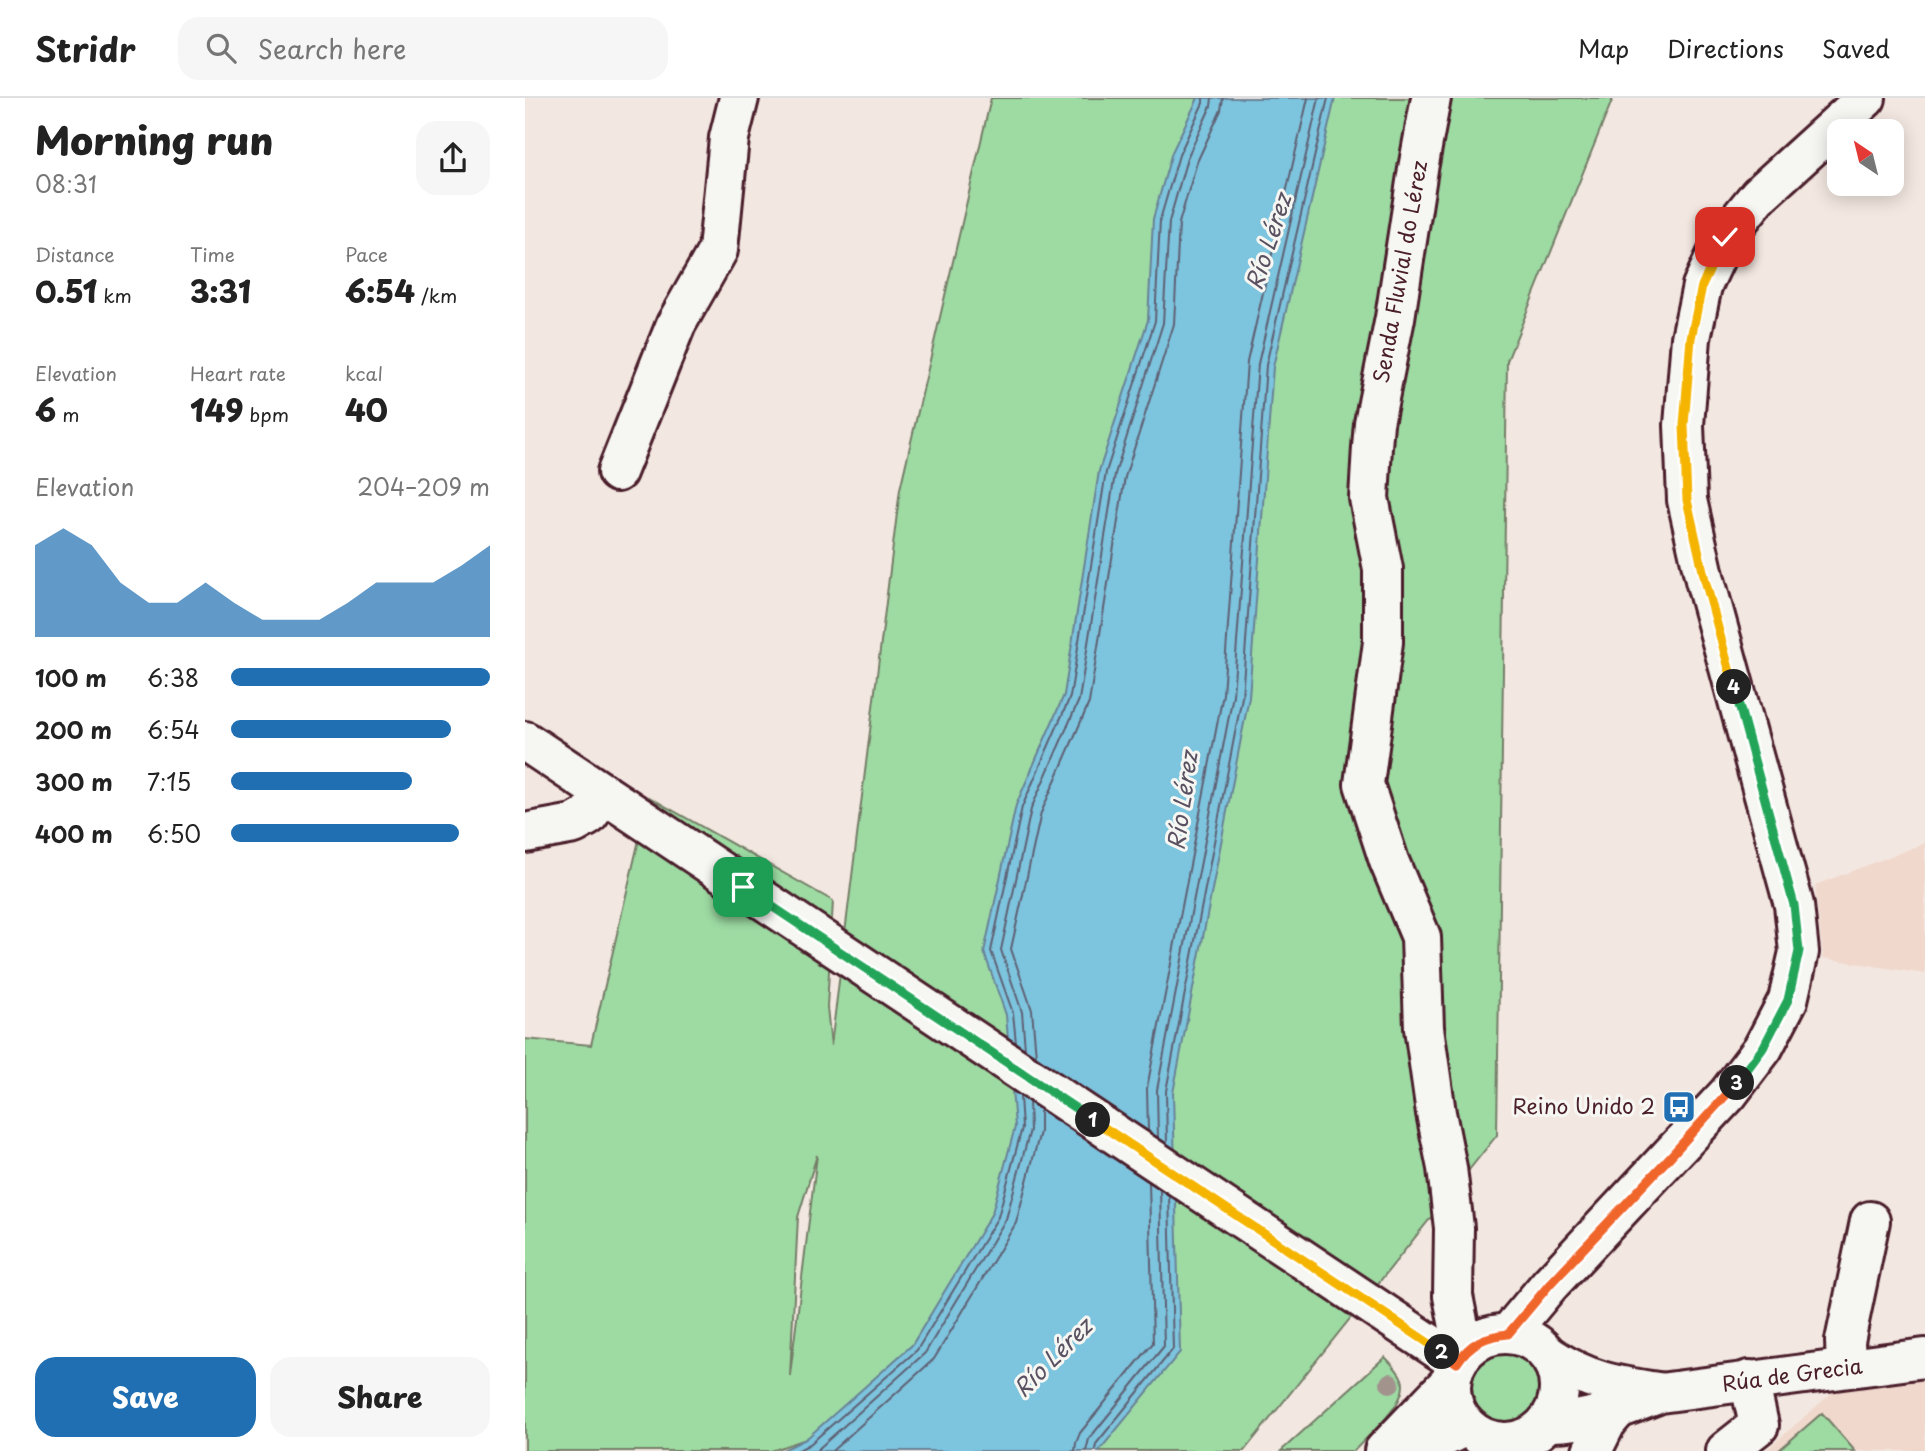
<!DOCTYPE html>
<meta charset="utf-8">
<style>
body{margin:0;font-family:"Playpen Sans",sans-serif;background:#f6f6f6;color:#222;height:100vh;display:flex;flex-direction:column;font-size:26px;white-space:nowrap}
*{box-sizing:border-box;margin:0}
p{font-size:23px;color:#767676}
.icon{flex:none;width:38px;height:38px;fill:none;stroke:currentColor;stroke-width:2;stroke-linecap:round;stroke-linejoin:round}
.map{position:relative;flex:1;overflow:hidden}
.sheet{display:flex;flex-direction:column;background:#fff;width:525px}
.sheet>*{flex:none}
.needle{width:46px;rotate:325deg}
.controls{position:absolute;left:1302px;top:21px;display:grid;gap:14px}
.controls a{display:grid;place-items:center;width:77px;height:77px;border-radius:14px;background:#fff;box-shadow:0 4px 18px #0003;font-size:35px}
.pin{position:absolute;display:grid;place-items:center;width:60px;height:60px;color:#fff;margin:-30px;border-radius:14px;box-shadow:0 4px 10px #0006}
.km{position:absolute;width:35px;height:35px;margin:-18px;border-radius:50%;background:#222;color:#fff;font-size:19px;line-height:35px;text-align:center}
.round{display:grid;place-items:center;flex:none;width:74px;height:74px;border-radius:21px;background:#f6f6f6}
.overview{display:flex;align-items:center;justify-content:space-between;height:119px;padding:0 35px}
h1{font-size:38px;font-weight:800;line-height:52px}
.figures{display:grid;grid-template-columns:repeat(3,1fr);gap:10px;height:119px;padding:7px 35px}
.figures div{display:grid;align-content:center}
.figures b{font-size:30px;font-weight:800}
.figures small{font-size:19px;font-weight:400}
.figures p{font-size:19px}
.chart{height:196px;padding:14px 35px}
.chart p{display:flex;justify-content:space-between}
.chart svg{width:100%;height:126px;margin-top:7px;fill:#1f6fb2;opacity:.7}
.cta{display:flex;gap:14px;margin-top:auto;padding:14px 35px}
.cta a{flex:1;height:80px;border-radius:21px;background:#1f6fb2;color:#fff;font-size:28px;font-weight:800;line-height:80px;text-align:center}
.cta a+a{background:#f6f6f6;color:#222}
ul{padding:0 35px;list-style:none;font-size:23px}
li{display:grid;grid-template-columns:112px 84px 1fr;align-items:center;height:52px}
li i{height:18px;border-radius:9px;background:#1f6fb2}
header{display:flex;align-items:center;gap:42px;box-sizing:border-box;height:98px;padding:0 35px;background:#fff;border-bottom:2px solid #e0e0e0}
header strong{font-size:33px}
nav{display:flex;gap:38px;margin-inline-start:auto;font-size:24px}
.search{width:490px;height:63px;background:#f6f6f6;display:flex;align-items:center;gap:18px;box-sizing:border-box;padding:0 24px;border-radius:21px;color:#767676;font-size:26px}
main{display:flex;flex:1;min-height:0}
.map>svg:first-child{display:block}
</style>
<header>
<strong>Stridr</strong>
<div class="search"><svg class="icon" aria-label="search" viewBox="0 0 24 24"><circle cx="10" cy="10" r="6"/><path d="M15 15l6 6"/></svg>Search here</div>
<nav><a>Map</a><a>Directions</a><a>Saved</a></nav>
</header>
<main>
<section class="sheet">
<div class="overview"><div><h1>Morning run</h1><p>08:31</p></div><a class="round"><svg class="icon" aria-label="share" viewBox="0 0 24 24"><path d="M12 15V3M7 8l5-5 5 5M5 13v7h14v-7"/></svg></a></div>
<div class="figures">
<div><p>Distance</p><b>0.51<small> km</small></b></div>
<div><p>Time</p><b>3:31</b></div>
<div><p>Pace</p><b>6:54<small> /km</small></b></div>
</div>
<div class="figures">
<div><p>Elevation</p><b>6<small> m</small></b></div>
<div><p>Heart rate</p><b>149<small> bpm</small></b></div>
<div><p>kcal</p><b>40</b></div>
</div>
<div class="chart"><p><span>Elevation</span>204–209 m</p>
<svg viewBox="0 0 160 44" preserveAspectRatio="none"><path d="M0 44V12L10 6L20 12L30 25L40 32L50 32L60 25L70 32L80 38L90 38L100 38L110 32L120 25L130 25L140 25L150 19L160 12V44z"/></svg>
</div>
<ul>
<li><b>100 m</b>6:38<i style="width:100%"></i></li>
<li><b>200 m</b>6:54<i style="width:85%"></i></li>
<li><b>300 m</b>7:15<i style="width:70%"></i></li>
<li><b>400 m</b>6:50<i style="width:88%"></i></li>
</ul>
<div class="cta"><a>Save</a><a>Share</a></div>
</section>
<div class="map">
<svg width="1400" height="1353" viewBox="0 0 1400 1353">
<rect width="100%" height="100%" fill="#f3e8e1"/>
<filter id="ink" filterUnits="userSpaceOnUse"><feTurbulence type="fractalNoise" baseFrequency=".0143" numOctaves="2"/><feDisplacementMap in="SourceGraphic" scale="14" xChannelSelector="R" yChannelSelector="G"/><feConvolveMatrix kernelMatrix="1 2 1 2 8 2 1 2 1" color-interpolation-filters="sRGB"/></filter>
<g filter="url(#ink)">
<g fill="#f0d8cd">
<polygon points="1400,745 1400,876 1298,860 1290,787"/>
<polygon points="1400,1280 1400,1353 1240,1353 1309,1293"/>
</g>
<g fill="#9ddba3" stroke="#747d67" stroke-width="2" fill-rule="evenodd">
<path d="M466,0H1088L982,263L972,1037L719,1353H322L281,1341L246,1353H0V941L66,947L124,699L308,803L302,909L306,948L375,391ZM292,1057L265,1277V1278L273,1119Z"/>
<circle cx="981" cy="1289" r="34"/>
<path d="M860,1259C866,1265 874,1273 877,1281C885,1304 843,1337 829,1353H756Z"/>
<polygon points="1297,1315 1330,1353 1253,1353"/>
</g>
<polygon fill="#7dc4de" stroke="#698296" stroke-width="2" points="673,0 810,0 748,269 724,599 648,995 655,1254 574,1353 256,1353 281,1341 387,1247 467,1115 490,1029 481,917 459,854 491,707 539,597 574,373 623,222 628,121 647,54"/>
<g fill="none" stroke-linecap="round" stroke-linejoin="round">
<g stroke="#5e6173" stroke-width="2">
<polyline points="491,945 488,915 466,853 497,709 545,599 581,374 630,223 635,122 654,57 678,5 678,0"/>
<polyline points="500,951 497,914 476,852 506,711 554,602 590,376 638,225 644,124 662,60 686,8 687,0"/>
<polyline points="511,958 507,912 486,851 516,715 564,605 600,379 649,226 654,125 672,64 696,12 698,0"/>
<polyline points="623,1033 622,990 698,596 722,264 783,0"/>
<polyline points="633,1040 632,992 708,597 733,266 794,0"/>
<polyline points="642,1046 641,993 717,599 741,267 803,0"/>
<polyline points="272,1353 285,1346 392,1252 473,1119 497,1030 495,998"/>
<polyline points="291,1353 400,1255 481,1121 505,1032 504,1004"/>
<polyline points="307,1353 409,1261 491,1125 515,1034 515,1011"/>
<polyline points="550,1353 551,1345 555,1335 628,1245 624,1084"/>
<polyline points="561,1353 564,1341 639,1248 635,1091"/>
<polyline points="570,1353 571,1346 648,1251 644,1097"/>
</g>
<defs>
<g id="minor">
<polyline points="906,0 893,71 870,220 849,325 847,349 844,400 858,471 858,544 839,686 864,763 896,839 899,930 911,1015 922,1070 929,1130 928,1198 939,1254"/>
<polyline points="92,374 151,226 193,152 204,40 214,0"/>
<polyline points="0,643 932,1264"/>
<polyline points="0,735 49,726 63,718 79,696"/>
<circle cx="980" cy="1290" r="54"/>
<polyline points="983,1236 1024,1187 1203,996 1238,950 1263,902 1274,854 1269,807 1180,482 1162,402 1159,327 1166,240 1177,188 1200,139 1234,97 1341,0"/>
<path d="M1026,1259C1062,1283 1091,1288 1133,1294"/>
<polyline points="1321,1270 1320,1243 1345,1123"/>
<path id="s1" d="M1023,1324C1062,1325 1099,1309 1135,1295L1400,1260"/>
<polyline points="859,1353 926,1283"/>
<polyline points="891,1353 941,1328"/>
<polyline points="1067,1353 1081,1325 1093,1311"/>
<polyline points="1201,1353 1234,1327 1224,1282"/>
</g>
</defs>
<use href="#minor" stroke="#4a1f2b" stroke-width="44"/>
<use href="#minor" stroke="#f6f6f2" stroke-width="38"/>
</g>
<circle fill="#a2938d" cx="865" cy="1285" r="10"/>
</g>
<g fill="none" stroke-linecap="round" stroke-linejoin="round" filter="url(#ink)">
<defs>
<polyline id="split-1" points="218,789 568,1022"/>
<polyline id="split-2" points="568,1022 917,1254"/>
<path id="split-3" d="M917,1254L932,1265C945,1245 960,1238 983,1236L1024,1187L1144,1060L1212,985"/>
<polyline id="split-4" points="1209,589 1269,807 1274,853 1263,902 1238,950 1212,985"/>
<polyline id="split-5" points="1200,139 1177,188 1166,240 1159,327 1162,402 1180,482 1209,589"/>
</defs>
<use href="#split-1" stroke="#fff" stroke-width="14"/>
<use href="#split-2" stroke="#fff" stroke-width="14"/>
<use href="#split-3" stroke="#fff" stroke-width="14"/>
<use href="#split-4" stroke="#fff" stroke-width="14"/>
<use href="#split-5" stroke="#fff" stroke-width="14"/>
<use href="#split-1" stroke="#22a559" stroke-width="9"/>
<use href="#split-2" stroke="#f5b400" stroke-width="9"/>
<use href="#split-3" stroke="#f0652b" stroke-width="9"/>
<use href="#split-4" stroke="#22a559" stroke-width="9"/>
<use href="#split-5" stroke="#f5b400" stroke-width="9"/>
</g>
<defs>
<symbol id="bus-square" viewBox="-11 -11 22 22"><rect x="-9" y="-9" width="18" height="18" rx="4" fill="#1f6fb2" stroke="#f6f6f2"/><path d="M-5-6H5V4H4V6H2V4H-2V6H-4V4H-5ZM-3.5-4V0h7V-4ZM-3.5 1.2v1.5H-2V1.2ZM2 1.2v1.5H3.5V1.2Z" fill="#fff"/></symbol>
</defs>
<g fill-rule="evenodd">
<use href="#bus-square" x="1135" y="990" width="38" height="38"/>
</g>
<g text-anchor="middle" stroke-width="6" stroke-linejoin="round" paint-order="stroke">
<g font-size="21" fill="#4a1f2b" stroke="#f6f6f2">
<text transform="translate(876 174) rotate(-80)" y="7">Senda Fluvial do Lérez</text>
<text dy="7" stroke="none"><textPath href="#s1" startOffset="250">Rúa de Grecia</textPath></text>
</g>
<g font-size="21" fill="#4a1f2b" stroke="#f6f6f2" text-anchor="end">
<text x="1130" y="1016">Reino Unido 2</text>
</g>
<g font-size="23" font-style="italic" fill="#595161" stroke="#f6f6f2">
<text transform="translate(744 144) rotate(-72)" y="8">Río Lérez</text>
<text transform="translate(658 703) rotate(-82)" y="8">Río Lérez</text>
<text transform="translate(528 1260) rotate(-45)" y="8">Río Lérez</text>
</g>
</g>
</svg>
<div class="controls">
<a><svg class="needle" viewBox="-14 -14 28 28"><path d="M0-13l5 13h-10z" fill="#e53935"/><path d="M0 13l5-13h-10z" fill="#767676"/></svg></a>
</div>
<div class="pin" style="left:218px;top:789px;background:#1e9e55"><svg class="icon" aria-label="arrive" viewBox="0 0 24 24"><path d="M6 21V4h12l-3 4 3 4H6"/></svg></div>
<div class="pin" style="left:1200px;top:139px;background:#d93025"><svg class="icon" aria-label="check" viewBox="0 0 24 24"><path d="M5 12l5 5 9-10"/></svg></div>
<b class="km" style="left:568px;top:1022px">1</b>
<b class="km" style="left:917px;top:1254px">2</b>
<b class="km" style="left:1212px;top:985px">3</b>
<b class="km" style="left:1209px;top:589px">4</b>
</div>
</main>
